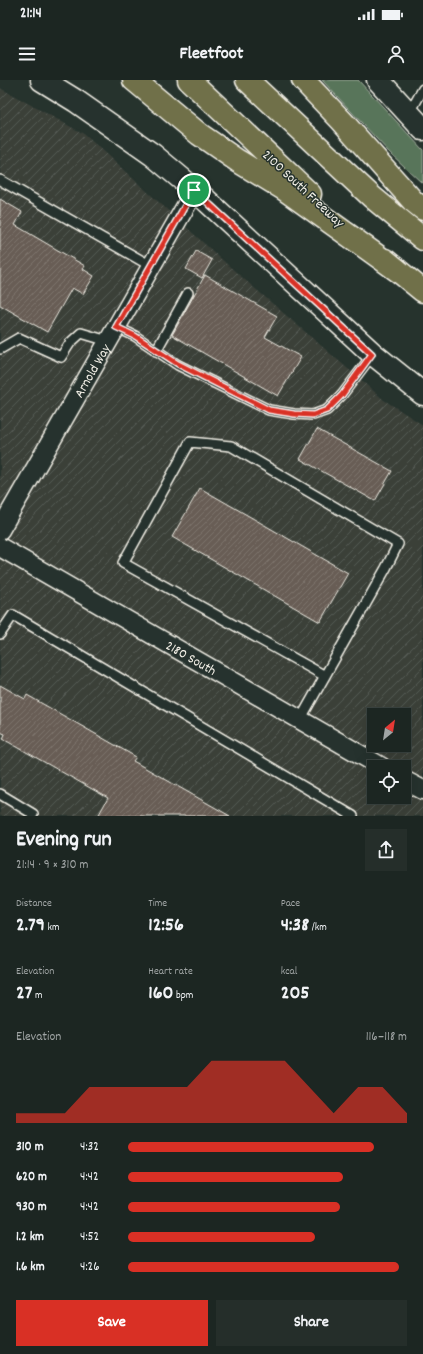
<!DOCTYPE html>
<meta charset="utf-8">
<style>
body{margin:0;font-family:Dekko,sans-serif;background:#252e2a;color:#f1f3f6;height:100vh;display:flex;flex-direction:column;font-size:15px;white-space:nowrap}
*{box-sizing:border-box;margin:0}
p{font-size:13px;color:#a0a5a5}
.icon{flex:none;width:22px;height:22px;fill:none;stroke:currentColor;stroke-width:2;stroke-linecap:round;stroke-linejoin:round}
.map{position:relative;height:736px;overflow:hidden}
.side{display:flex;flex-direction:column;background:#1c2622;flex:1}
.side>*{flex:none}
.needle{width:26px;rotate:30deg}
.fabs{position:absolute;left:367px;top:628px;display:grid;gap:8px}
.fabs a{display:grid;place-items:center;width:44px;height:44px;border-radius:0px;background:#1c2622;box-shadow:0 4px 16px #0002,0 0 0 1px #3a4340;font-size:20px}
.pin{position:absolute;display:grid;place-items:center;width:34px;height:34px;color:#fff;margin:-17px;border:2px solid #fff;border-radius:50%;box-shadow:0 1px 4px #0007}
.round{display:grid;place-items:center;flex:none;width:42px;height:42px;border-radius:0px;background:#252e2a}
.head{display:flex;align-items:center;justify-content:space-between;height:68px;padding:0 16px}
h1{font-size:22px;font-weight:700;line-height:30px}
.metrics{display:grid;grid-template-columns:repeat(3,1fr);gap:6px;height:68px;padding:4px 16px}
.metrics div{display:grid;align-content:center}
.metrics b{font-size:20px;font-weight:700}
.metrics small{font-size:11px;font-weight:400}
.metrics p{font-size:11px}
.chart{height:112px;padding:8px 16px}
.chart p{display:flex;justify-content:space-between}
.chart svg{width:100%;height:72px;margin-top:4px;fill:#d93025;opacity:.7}
.cta{display:flex;gap:8px;margin-top:auto;padding:8px 16px}
.cta a{flex:1;height:46px;border-radius:0px;background:#d93025;color:#fff;font-size:16px;font-weight:700;line-height:46px;text-align:center}
.cta a+a{background:#252e2a;color:#f1f3f6}
ul{padding:0 16px;list-style:none;font-size:13px}
li{display:grid;grid-template-columns:64px 48px 1fr;align-items:center;height:30px}
li i{height:10px;border-radius:5px;background:#d93025}
.status{display:flex;justify-content:space-between;align-items:center;height:28px;padding:0 20px;background:#1c2622;direction:ltr}
.status svg{height:11px;fill:currentColor}
header{display:flex;justify-content:space-between;align-items:center;height:52px;padding:0 16px;background:#1c2622;font-size:18px;font-weight:700}
.map>svg:first-child{display:block}
</style>
<div class="status"><b>21:14</b><svg viewBox="0 0 49 12"><path d="M0 12V9h3v3zM5 12V6h3v6zM10 12V3h3v9zM15 12V0h3v12zM26 1h20v11H26zM47 4h2v5h-2z"/></svg></div>
<header><svg class="icon" aria-label="menu" viewBox="0 0 24 24"><path d="M4 6h16M4 12h16M4 18h16"/></svg>Fleetfoot<svg class="icon" aria-label="person" viewBox="0 0 24 24"><circle cx="12" cy="8" r="4"/><path d="M4 21q1-7 8-7t8 7"/></svg></header>
<div class="map">
<svg width="423" height="736" viewBox="0 0 423 736">
<defs>
<pattern id="industrial-furrows" width="10" height="10" patternUnits="userSpaceOnUse"><rect width="10" height="10" fill="#3a4039"/><path d="M-1 1l2-2M0 10L10 0M9 11l2-2" fill="none" stroke="#575c56"/></pattern>
<pattern id="building-hatch" width="6" height="6" patternUnits="userSpaceOnUse"><rect width="6" height="6" fill="#685d54"/><path d="M-1 1l2-2M0 6l6-6M5 7l2-2" fill="none" stroke="#7e756d"/></pattern>
</defs>
<rect width="100%" height="100%" fill="#26332d"/>
<filter id="ink" filterUnits="userSpaceOnUse"><feTurbulence type="fractalNoise" baseFrequency=".025" numOctaves="2"/><feDisplacementMap in="SourceGraphic" scale="8" xChannelSelector="R" yChannelSelector="G"/><feConvolveMatrix kernelMatrix="1 2 1 2 8 2 1 2 1" color-interpolation-filters="sRGB"/></filter>
<g filter="url(#ink)">
<path fill="url(#industrial-furrows)" fill-rule="evenodd" d="M0,8L84,54L229,186L384,320L423,345V736H0ZM374,635H404V665H374ZM374,687H404V717H374Z"/>
<polygon fill="#59745a" stroke="#a6b2a1" points="322,0 358,0 423,70 423,104 389,72"/>
<g fill="url(#building-hatch)" stroke="#f4f1e8">
<polygon points="0,119 22,132 15,145 85,186 83,189 94,196 83,214 72,208 47,252 0,225"/>
<polygon points="196,171 212,180 202,198 186,189"/>
<polygon points="205,195 277,236 265,257 301,277 278,316 172,255"/>
<polygon points="317,349 392,391 375,421 300,379"/>
<polygon points="200,408 348,493 320,542 172,457"/>
<polygon points="0,605 25,619 27,615 136,677 133,681 230,736 98,736 108,718 3,659 5,654 0,652"/>
</g>
<g fill="none" stroke-linecap="round" stroke-linejoin="round">
<defs>
<g id="lane">
<polyline points="409,34 423,9"/>
<polyline points="0,100 151,186"/>
<polyline points="116,247 135,256 178,285 269,330 294,334 313,335 327,330 342,315 373,274"/>
<polyline points="0,269 19,258 61,277 70,263 81,253 108,261"/>
<polyline points="156,271 188,213"/>
<polyline points="0,554 13,535 353,736"/>
<polyline points="300,640 386,488 398,464 231,366 190,362 123,483 325,596"/>
<polyline points="0,714 33,734 32,736"/>
</g>
<g id="street">
<path id="s1" d="M0,450L195,110"/>
<path id="s2" d="M0,467L382,687"/>
<polyline points="404,700 423,710"/>
</g>
<g id="secondary">
<polyline points="42,0 76,21 153,75 195,110 373,274 423,314"/>
<polyline points="378,0 423,49"/>
</g>
<g id="highway">
<polyline points="134,0 199,54 238,81 284,109 397,190"/>
<polyline points="189,0 310,114"/>
<polyline points="247,0 372,117 423,159"/>
<polyline points="303,0 342,41 413,121 423,129"/>
<polyline points="385,180 423,211"/>
</g>
</defs>
<use href="#lane" stroke="#f4f1e8" stroke-width="12"/>
<use href="#street" stroke="#f4f1e8" stroke-width="21"/>
<use href="#secondary" stroke="#f4f1e8" stroke-width="25"/>
<use href="#highway" stroke="#f4f1e8" stroke-width="25"/>
<use href="#lane" stroke="#26332d" stroke-width="9"/>
<use href="#street" stroke="#26332d" stroke-width="18"/>
<use href="#secondary" stroke="#26332d" stroke-width="22"/>
<use href="#highway" stroke="#6f704a" stroke-width="22"/>
</g>
</g>
<g fill="none" stroke-linecap="round" stroke-linejoin="round" filter="url(#ink)">
<defs>
<polygon id="route" points="194,110 372,274 342,315 327,330 313,335 294,334 269,330 178,284 135,256 116,247"/>
</defs>
<use href="#route" stroke="#fff" stroke-width="8"/>
<use href="#route" stroke="#d93025" stroke-width="5"/>
</g>
<g text-anchor="middle" stroke-width="3" stroke-linejoin="round" paint-order="stroke">
<g font-size="14" fill="#f4f1e8" stroke="#26332d">
<text transform="translate(304 108) rotate(43)" y="5">2100 South Freeway</text>
<text dy="5" stroke="none"><textPath href="#s1" startOffset="184">Arnold Way</textPath></text>
<text dy="5" stroke="none"><textPath href="#s2" startOffset="221">2180 South</textPath></text>
</g>
</g>
</svg>
<div class="fabs">
<a><svg class="needle" viewBox="-14 -14 28 28"><path d="M0-13l5 13h-10z" fill="#e53935"/><path d="M0 13l5-13h-10z" fill="#a0a5a5"/></svg></a>
<a><svg class="icon" aria-label="locate" viewBox="0 0 24 24"><circle cx="12" cy="12" r="6"/><path d="M12 2v4M12 18v4M2 12h4M18 12h4"/></svg></a>
</div>
<div class="pin" style="left:194px;top:110px;background:#1e9e55"><svg class="icon" aria-label="arrive" viewBox="0 0 24 24"><path d="M6 21V4h12l-3 4 3 4H6"/></svg></div>
</div>
<section class="side">
<div class="head"><div><h1>Evening run</h1><p>21:14 · 9 × 310 m</p></div><a class="round"><svg class="icon" aria-label="share" viewBox="0 0 24 24"><path d="M12 15V3M7 8l5-5 5 5M5 13v7h14v-7"/></svg></a></div>
<div class="metrics">
<div><p>Distance</p><b>2.79<small> km</small></b></div>
<div><p>Time</p><b>12:56</b></div>
<div><p>Pace</p><b>4:38<small> /km</small></b></div>
</div>
<div class="metrics">
<div><p>Elevation</p><b>27<small> m</small></b></div>
<div><p>Heart rate</p><b>160<small> bpm</small></b></div>
<div><p>kcal</p><b>205</b></div>
</div>
<div class="chart"><p><span>Elevation</span>116–118 m</p>
<svg viewBox="0 0 160 44" preserveAspectRatio="none"><path d="M0 44V38L10 38L20 38L30 22L40 22L50 22L60 22L70 22L80 6L90 6L100 6L110 6L120 22L130 38L140 22L150 22L160 38V44z"/></svg>
</div>
<ul>
<li><b>310 m</b>4:32<i style="width:88%"></i></li>
<li><b>620 m</b>4:42<i style="width:77%"></i></li>
<li><b>930 m</b>4:42<i style="width:76%"></i></li>
<li><b>1.2 km</b>4:52<i style="width:67%"></i></li>
<li><b>1.6 km</b>4:26<i style="width:97%"></i></li>
</ul>
<div class="cta"><a>Save</a><a>Share</a></div>
</section>
